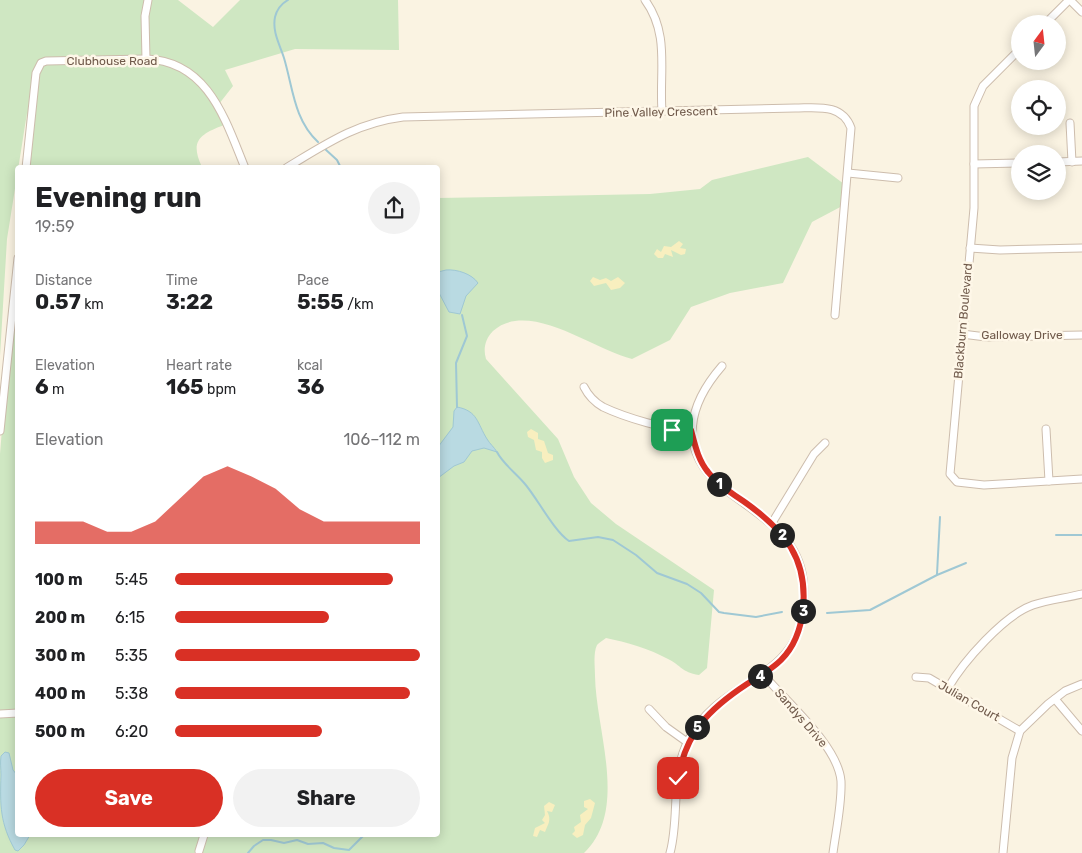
<!DOCTYPE html>
<meta charset="utf-8">
<style>
body{margin:0;font-family:Rubik,sans-serif;background:#f2f2f2;color:#202124;height:100vh;display:flex;flex-direction:column;font-size:19px;white-space:nowrap}
*{box-sizing:border-box;margin:0}
p{font-size:16px;color:#757577}
.icon{flex:none;width:28px;height:28px;fill:none;stroke:currentColor;stroke-width:2;stroke-linecap:round;stroke-linejoin:round}
.map{position:relative;flex:1;overflow:hidden}
.side{position:absolute;left:15px;top:165px;width:425px;height:672px;display:flex;flex-direction:column;background:#fff;border-radius:5px;box-shadow:0 2px 12px #0003}
.side>*{flex:none}
.needle{width:32px;rotate:15deg}
.tools{position:absolute;left:1011px;top:15px;display:grid;gap:10px}
.tools a{display:grid;place-items:center;width:55px;height:55px;border-radius:50%;background:#fff;box-shadow:0 2px 12px #0003;font-size:25px}
.pin{position:absolute;display:grid;place-items:center;width:42px;height:42px;color:#fff;margin:-21px;border-radius:10px;box-shadow:0 2px 8px #0006}
.km{position:absolute;width:25px;height:25px;margin:-12px;border-radius:50%;background:#222;color:#fff;font-size:14px;line-height:25px;text-align:center}
.round{display:grid;place-items:center;flex:none;width:52px;height:52px;border-radius:26px;background:#f2f2f2}
.head{display:flex;align-items:center;justify-content:space-between;height:85px;padding:0 20px}
h1{font-size:28px;font-weight:700;line-height:38px}
.figures{display:grid;grid-template-columns:repeat(3,1fr);gap:8px;height:85px;padding:5px 20px}
.figures div{display:grid;align-content:center}
.figures b{font-size:21px;font-weight:700}
.figures small{font-size:14px;font-weight:400}
.figures p{font-size:14px}
.chart{height:140px;padding:10px 20px}
.chart p{display:flex;justify-content:space-between}
.chart svg{width:100%;height:90px;margin-top:5px;fill:#d93025;opacity:.7}
.cta{display:flex;gap:10px;margin-top:auto;padding:10px 20px}
.cta a{flex:1;height:58px;border-radius:30px;background:#d93025;color:#fff;font-size:20px;font-weight:700;line-height:58px;text-align:center}
.cta a+a{background:#f2f2f2;color:#202124}
ul{padding:0 20px;list-style:none;font-size:16px}
li{display:grid;grid-template-columns:80px 60px 1fr;align-items:center;height:38px}
li i{height:12px;border-radius:6px;background:#d93025}
.map>svg:first-child{display:block}
</style>
<div class="map">
<svg width="1082" height="853" viewBox="0 0 1082 853">
<rect width="100%" height="100%" fill="#faf3e2"/>
<g fill="#cfe7c2">
<path d="M0,0H178L213,27L240,0H398L399,50L295,49L225,70L233,86L219,104L224,125C201,134 189,140 202,167H24L27,113L7,239L0,356Z"/>
<path d="M808,157L844,184L846,204L812,222L783,283L730,293L691,307L670,340L632,359C594,350 529,299 493,331C485,339 483,349 486,359L558,439L574,477L591,503L616,524L714,590L707,668L699,675C681,672 682,666 668,659C650,649 626,642 606,638C603,640 599,643 597,645C593,653 595,667 595,676C596,732 629,810 584,853H0V454L17,241L18,835H438V198L650,194L700,189L712,180Z"/>
</g>
<g fill="#f8efbf">
<polygon points="679,241 683,244 680,248 686,249 685,254 681,255 671,250 673,257 665,254 663,258 658,258 654,254 657,249 661,252 664,246 671,247"/>
<polygon points="593,277 600,280 606,278 611,281 618,277 625,283 620,288 611,290 606,283 594,286 590,281"/>
<polygon points="531,429 538,433 538,439 544,441 548,453 553,455 553,460 545,463 542,458 542,452 536,450 534,440 528,437 527,432"/>
<polygon points="590,799 595,803 591,818 585,825 583,835 577,838 572,834 575,831 574,827 581,822 580,815 588,809 584,807 584,801"/>
<path d="M549,802L555,805L552,812L547,811C552,820 548,824 545,832L540,830L537,837L533,836L535,828L545,823L542,820L545,815L544,806Z"/>
</g>
<g fill="#b9dae2" stroke="#9fc8d4">
<path d="M446,270C457,269 472,274 478,283L466,296L460,314L449,312L438,291V272Z"/>
<path d="M457,407C478,411 477,423 487,439C490,444 494,447 497,452L484,448L472,451L464,462L454,466L438,478V447L453,427L454,411Z"/>
<path d="M5,752L9,753L13,770L17,775L18,835H30L24,845L18,851L15,850C0,823 0,806 1,775C1,769 0,763 1,756Z"/>
</g>
<g fill="none" stroke-linecap="round" stroke-linejoin="round">
<g stroke="#9fc8d4" stroke-width="2">
<path d="M288,0C281,4 277,9 275,17C272,32 280,45 284,58C293,88 294,120 318,142"/>
<polyline points="325,149 337,160 341,168"/>
<polyline points="457,407 456,363 467,336 462,315"/>
<path d="M497,452C503,464 516,473 525,484C537,498 554,531 569,541L598,537L613,540L636,555L657,573L687,584L701,593L719,612L724,613L756,617L782,612"/>
<polyline points="1056,535 1082,535"/>
<polyline points="937,574 940,517"/>
<polyline points="827,613 870,610 937,575 966,563"/>
<polyline points="248,853 254,846 263,840 271,840 284,843 297,840 308,844 323,843 334,848 349,850 364,835"/>
</g>
<defs>
<g id="minor">
<path d="M645,0C670,34 659,72 662,111"/>
<polyline points="1070,0 1082,12"/>
<polyline points="1045,24 1069,0"/>
<polyline points="1020,49 983,86 974,106 974,208 950,474 957,482 984,485 1082,479"/>
<polyline points="146,59 145,16 148,0"/>
<polyline points="1070,123 1072,162"/>
<polyline points="1058,162 1082,161"/>
<polyline points="974,164 1020,163"/>
<path d="M26,168L36,73L41,63L46,61L146,59C208,61 225,119 245,168"/>
<path d="M286,168C326,144 356,123 403,117L795,108C816,108 842,103 851,128L835,315"/>
<polyline points="848,173 898,178"/>
<polyline points="970,248 1000,250 1082,248"/>
<polyline points="962,334 986,337 1082,335"/>
<path d="M584,387C588,395 596,403 603,407C624,417 669,431 691,430"/>
<polyline points="1046,429 1049,481"/>
<polyline points="0,431 18,258"/>
<polyline points="772,523 814,454 825,443"/>
<path d="M763,674C785,701 838,745 841,781C842,804 836,830 833,853"/>
<polyline points="916,677 929,678 1020,731"/>
<path d="M948,688C963,662 1004,615 1033,605C1048,600 1066,598 1082,594"/>
<polyline points="1055,699 1082,731"/>
<polyline points="649,709 666,727 687,742"/>
<polyline points="0,714 18,713"/>
<polyline points="199,851 204,835"/>
<path d="M670,853C680,817 670,776 688,741C723,670 815,685 803,579C797,531 752,512 720,485C677,448 689,404 722,366"/>
<polyline points="1003,853 1012,758 1020,731 1048,704 1065,691 1082,684"/>
</g>
</defs>
<use href="#minor" stroke="#cdbdad" stroke-width="9"/>
<use href="#minor" stroke="#fff" stroke-width="7"/>
</g>
<g fill="none" stroke-linecap="round" stroke-linejoin="round">
<defs>
<path id="route" d="M672,430H691C695,445 698,460 708,472C718,485 733,494 746,503C785,531 808,559 803,609C801,628 794,647 781,660C771,670 758,677 747,684C709,709 686,732 678,778"/>
</defs>
<use href="#route" stroke="#fff" stroke-width="10"/>
<use href="#route" stroke="#d93025" stroke-width="6"/>
</g>
<g text-anchor="middle" stroke-width="5" stroke-linejoin="round" paint-order="stroke">
<g font-size="12" fill="#705a4b" stroke="#fef7e8">
<text x="112" y="65">Clubhouse Road</text>
<text transform="translate(661 112) rotate(-1)" y="4">Pine Valley Crescent</text>
<text transform="translate(963 321) rotate(-85)" y="4">Blackburn Boulevard</text>
<text x="1022" y="339">Galloway Drive</text>
<text transform="translate(969 701) rotate(30)" y="4">Julian Court</text>
<text transform="translate(801 718) rotate(49)" y="4">Sandys Drive</text>
</g>
</g>
</svg>
<div class="tools">
<a><svg class="needle" viewBox="-14 -14 28 28"><path d="M0-13l5 13h-10z" fill="#e53935"/><path d="M0 13l5-13h-10z" fill="#757577"/></svg></a>
<a><svg class="icon" aria-label="locate" viewBox="0 0 24 24"><circle cx="12" cy="12" r="6"/><path d="M12 2v4M12 18v4M2 12h4M18 12h4"/></svg></a>
<a><svg class="icon" aria-label="layers" viewBox="0 0 24 24"><path d="M12 4l9 5-9 5-9-5zM3 14l9 5 9-5"/></svg></a>
</div>
<div class="pin" style="left:672px;top:430px;background:#1e9e55"><svg class="icon" aria-label="arrive" viewBox="0 0 24 24"><path d="M6 21V4h12l-3 4 3 4H6"/></svg></div>
<div class="pin" style="left:678px;top:778px;background:#d93025"><svg class="icon" aria-label="check" viewBox="0 0 24 24"><path d="M5 12l5 5 9-10"/></svg></div>
<b class="km" style="left:719px;top:484px">1</b>
<b class="km" style="left:782px;top:535px">2</b>
<b class="km" style="left:803px;top:611px">3</b>
<b class="km" style="left:760px;top:676px">4</b>
<b class="km" style="left:697px;top:727px">5</b>
<section class="side">
<div class="head"><div><h1>Evening run</h1><p>19:59</p></div><a class="round"><svg class="icon" aria-label="share" viewBox="0 0 24 24"><path d="M12 15V3M7 8l5-5 5 5M5 13v7h14v-7"/></svg></a></div>
<div class="figures">
<div><p>Distance</p><b>0.57<small> km</small></b></div>
<div><p>Time</p><b>3:22</b></div>
<div><p>Pace</p><b>5:55<small> /km</small></b></div>
</div>
<div class="figures">
<div><p>Elevation</p><b>6<small> m</small></b></div>
<div><p>Heart rate</p><b>165<small> bpm</small></b></div>
<div><p>kcal</p><b>36</b></div>
</div>
<div class="chart"><p><span>Elevation</span>106–112 m</p>
<svg viewBox="0 0 160 44" preserveAspectRatio="none"><path d="M0 44V33L10 33L20 33L30 38L40 38L50 33L60 22L70 11L80 6L90 11L100 17L110 27L120 33L130 33L140 33L150 33L160 33V44z"/></svg>
</div>
<ul>
<li><b>100 m</b>5:45<i style="width:89%"></i></li>
<li><b>200 m</b>6:15<i style="width:63%"></i></li>
<li><b>300 m</b>5:35<i style="width:100%"></i></li>
<li><b>400 m</b>5:38<i style="width:96%"></i></li>
<li><b>500 m</b>6:20<i style="width:60%"></i></li>
</ul>
<div class="cta"><a>Save</a><a>Share</a></div>
</section>
</div>
